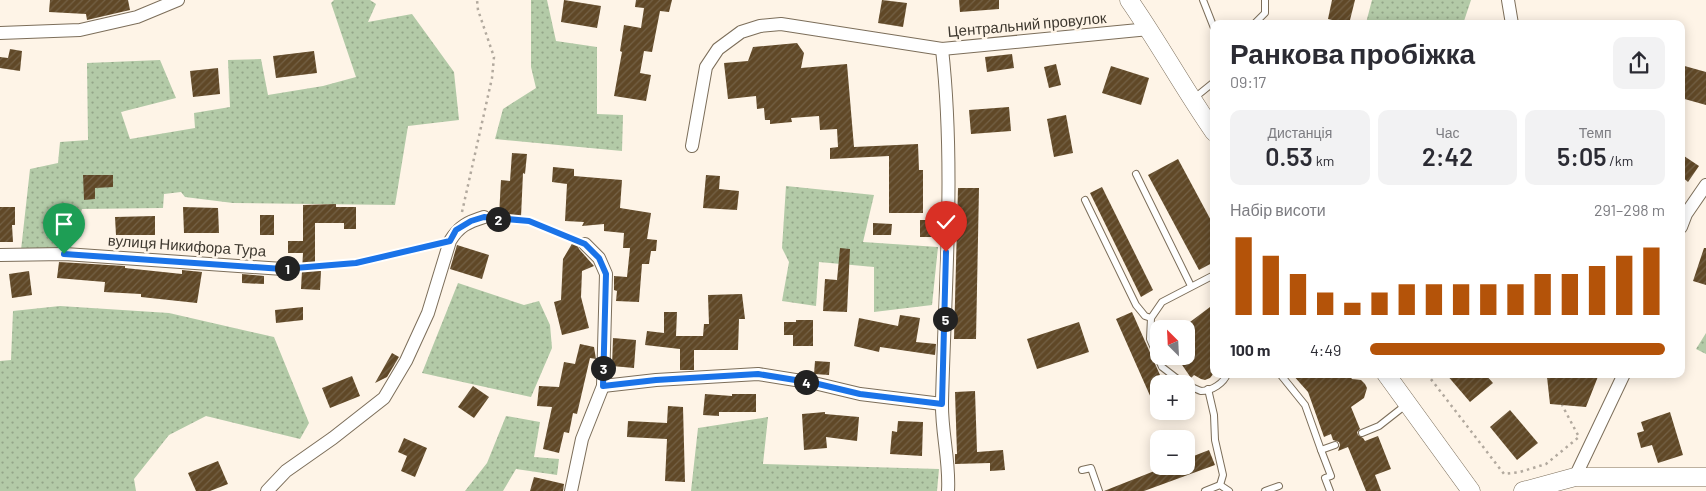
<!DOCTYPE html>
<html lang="uk">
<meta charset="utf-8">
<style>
body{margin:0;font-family:Barlow,sans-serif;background:#f2f2f3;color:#2b2b33;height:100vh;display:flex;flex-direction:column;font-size:19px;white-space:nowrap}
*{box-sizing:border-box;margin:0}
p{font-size:16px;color:#7c7c81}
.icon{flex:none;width:28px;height:28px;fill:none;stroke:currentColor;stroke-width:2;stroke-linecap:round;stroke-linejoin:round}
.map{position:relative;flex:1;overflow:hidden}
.drawer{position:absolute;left:1210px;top:20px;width:475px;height:358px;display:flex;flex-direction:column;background:#fff;border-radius:10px;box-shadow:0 2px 12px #0003}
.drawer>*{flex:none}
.needle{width:32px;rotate:336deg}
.buttons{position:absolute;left:1150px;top:320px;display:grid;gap:10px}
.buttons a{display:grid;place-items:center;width:45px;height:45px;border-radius:10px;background:#fff;box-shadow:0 2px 12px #0003;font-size:25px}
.pin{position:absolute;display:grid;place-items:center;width:42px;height:42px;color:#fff;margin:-51px -21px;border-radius:50% 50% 50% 0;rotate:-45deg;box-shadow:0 0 5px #0007}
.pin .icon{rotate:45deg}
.km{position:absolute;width:25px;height:25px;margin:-12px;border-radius:50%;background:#222;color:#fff;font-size:14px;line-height:25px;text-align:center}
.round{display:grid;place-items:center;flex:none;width:52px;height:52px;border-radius:10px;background:#f2f2f3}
.summary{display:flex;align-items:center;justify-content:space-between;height:85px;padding:0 20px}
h1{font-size:28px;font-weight:600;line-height:38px}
.stats{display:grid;grid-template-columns:repeat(3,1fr);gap:8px;height:85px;padding:5px 20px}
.stats div{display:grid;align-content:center;border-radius:10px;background:#f2f2f3;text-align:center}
.stats b{font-size:25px;font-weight:600}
.stats small{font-size:14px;font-weight:400}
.stats p{font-size:14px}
.chart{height:140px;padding:10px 20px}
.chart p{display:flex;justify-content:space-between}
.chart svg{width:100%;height:90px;margin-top:5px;stroke:#b45309;stroke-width:6}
ul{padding:0 20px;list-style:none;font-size:16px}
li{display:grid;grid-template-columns:80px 60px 1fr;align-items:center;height:38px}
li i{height:12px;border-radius:6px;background:#b45309}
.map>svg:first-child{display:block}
</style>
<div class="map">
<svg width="1706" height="491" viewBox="0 0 1706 491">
<defs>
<pattern id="garden-dots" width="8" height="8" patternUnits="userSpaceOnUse" patternTransform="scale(1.25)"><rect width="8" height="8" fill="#b3caa7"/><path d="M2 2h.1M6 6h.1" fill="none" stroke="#93a588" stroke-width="1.8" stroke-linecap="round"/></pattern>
<pattern id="building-hatch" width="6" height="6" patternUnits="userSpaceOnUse" patternTransform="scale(1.25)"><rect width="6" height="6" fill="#604827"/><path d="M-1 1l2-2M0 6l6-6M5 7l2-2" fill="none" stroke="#746146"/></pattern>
</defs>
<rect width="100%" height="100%" fill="#fef4e7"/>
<g fill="url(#garden-dots)">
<polygon points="334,0 370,0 376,4 368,22 412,14 454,72 459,120 408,126 395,205 233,203 185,197 181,192 164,194 163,208 82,209 71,247 21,250 30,169 58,163 60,142 88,140 87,63 160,60 176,98 121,112 130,139 195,128 194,113 230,107 228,60 261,59 268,95 323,86 356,77 331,3"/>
<polygon points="531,0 547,0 556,41 597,47 597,114 623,115 622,151 495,139 503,109 536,88 531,67"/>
<polygon points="1372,0 1471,0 1463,24 1375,24 1366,23"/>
<polygon points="786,186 874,195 863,242 938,247 932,305 874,312 874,267 819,262 816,306 782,301 789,262 782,248"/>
<polygon points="458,283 524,305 539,301 550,325 552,348 531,397 422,373"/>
<polygon points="60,306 169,313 274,337 309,423 300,439 206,416 169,435 134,479 136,491 0,491 0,361 11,360 13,311"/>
<polygon points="1706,333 1706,354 1696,349"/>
<polygon points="506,416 540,422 534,457 559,459 557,475 516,469 503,491 465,491 487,463"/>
<polygon points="768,417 763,464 939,469 937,491 691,491 698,428"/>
</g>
<g fill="url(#building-hatch)">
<polygon points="50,0 128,0 130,10 87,20 86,14 49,12"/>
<polygon points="564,0 601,6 597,28 561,22"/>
<polygon points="636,0 672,0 669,12 660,11 652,52 644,51 640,73 651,75 646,101 614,96 622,52 620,51 624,25 641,28 644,8 635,7"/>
<polygon points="882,0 907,3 903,27 878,23"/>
<polygon points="959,0 999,0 999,9 960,12"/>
<polygon points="1332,0 1355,0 1349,24 1328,19"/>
<polygon points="797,43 804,53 801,68 847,64 854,147 918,144 919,170 923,170 923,213 889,213 889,156 830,159 830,148 838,147 837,129 820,130 819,116 791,118 792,122 770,124 770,120 765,120 764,108 757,109 756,96 728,99 724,63 748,61 753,47"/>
<polygon points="10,49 22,51 20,71 0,68 0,57 8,58"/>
<polygon points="314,51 317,73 276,78 273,56"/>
<polygon points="1012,54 1014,68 987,72 985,57"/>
<polygon points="1056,64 1061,85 1049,88 1044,67"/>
<polygon points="1681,65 1706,72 1706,105 1681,98"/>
<polygon points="1111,66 1149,78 1141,105 1102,93"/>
<polygon points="218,68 220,94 193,97 190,71"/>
<polygon points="1009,107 1011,131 971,134 969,110"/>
<polygon points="1066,115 1073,153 1054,157 1047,119"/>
<polygon points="512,153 527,154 525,174 523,173 521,217 499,216 501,180 510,181"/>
<polygon points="1681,154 1699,166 1688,182 1681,176"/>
<polygon points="1178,159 1214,226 1214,262 1199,270 1148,175"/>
<polygon points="553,167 574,169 574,176 622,180 620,208 651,213 647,239 657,240 656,251 651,251 649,264 642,264 639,302 616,301 617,291 614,290 614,276 627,277 630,248 623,248 624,233 604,231 604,224 582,226 584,222 565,221 567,184 552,182"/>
<polygon points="83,175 113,175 113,187 95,188 95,199 84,200"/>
<polygon points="706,175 720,176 719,189 739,191 737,210 703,208"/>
<polygon points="1102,187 1153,290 1141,297 1090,193"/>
<polygon points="958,188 979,188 976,339 954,339"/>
<polygon points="336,204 336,207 356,207 356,229 344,229 344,223 315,223 315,271 321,271 320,290 301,289 303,253 288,253 288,241 303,241 303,205"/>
<polygon points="0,207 15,207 15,225 12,225 13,242 0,242"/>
<polygon points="183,207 218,208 219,233 184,233"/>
<rect x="260" y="215" width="14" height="20"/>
<polygon points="155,216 155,235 116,235 115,217"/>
<rect x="920" y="220" width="20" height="17"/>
<polygon points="873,223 892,224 891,235 873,235"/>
<polygon points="573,242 577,244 579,249 594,266 582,271 581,297 589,328 562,335 554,302 561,300 563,259"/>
<polygon points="457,245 489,255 482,279 450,269"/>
<polygon points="840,248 850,249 847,312 823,311 825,279 837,280"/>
<polygon points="1704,248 1706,248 1706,285 1693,281"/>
<polygon points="59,262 125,266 125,268 182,274 182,270 202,272 197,303 141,297 141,294 104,292 105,282 57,278"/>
<polygon points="29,271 32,295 12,298 9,274"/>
<polygon points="242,274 264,276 264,284 242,283"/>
<polygon points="742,294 745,319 739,319 738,350 694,350 694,370 680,370 680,349 645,345 647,331 664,333 664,312 677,312 676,336 703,336 704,324 709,324 708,295"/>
<polygon points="1214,304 1214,373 1210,378 1205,380 1201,379 1194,375 1191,378 1176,356 1186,356 1186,325"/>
<polygon points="303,307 303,320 276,323 275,310"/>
<polygon points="1132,312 1164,384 1159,384 1159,416 1116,319"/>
<polygon points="900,315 920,318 916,342 936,344 935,355 880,347 879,352 854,346 859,318 898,326"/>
<polygon points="796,320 813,320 813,346 793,346 793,335 784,335 784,322 796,322"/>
<polygon points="1079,322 1089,352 1037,369 1027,339"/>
<polygon points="613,338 636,340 634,368 612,366"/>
<polygon points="580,344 594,347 596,359 590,358 577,414 573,413 569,433 564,432 559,453 543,449 552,407 537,406 539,386 559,387 564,362 575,364"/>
<polygon points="392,353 399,357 387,377 375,383"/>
<polygon points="815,361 830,362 829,375 814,374"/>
<polygon points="1292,374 1348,374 1352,379 1361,380 1365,384 1367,388 1364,398 1351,407 1360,429 1357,432 1358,435 1363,438 1365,441 1378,436 1391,469 1375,475 1381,491 1366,491 1348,447 1338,451 1340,445 1339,442 1333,440 1331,434 1324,437 1308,392"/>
<polygon points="1446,374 1485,374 1493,383 1470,402"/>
<polygon points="1569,374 1599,374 1586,407 1550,404 1547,377 1567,378"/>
<polygon points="352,376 360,396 330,408 322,388"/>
<polygon points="473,386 489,397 474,418 458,407"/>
<polygon points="975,391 977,452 1003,450 1005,470 990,471 990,463 955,464 955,454 957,454 955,392"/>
<polygon points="705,394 732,396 732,394 756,394 756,412 719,412 719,416 703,415"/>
<polygon points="668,406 683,407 685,482 665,481 667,439 627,437 628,421 667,423"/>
<polygon points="1510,410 1538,443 1517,460 1490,427"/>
<polygon points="825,412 825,414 859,417 857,441 826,437 827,448 804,450 802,414"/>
<polygon points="1670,412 1683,455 1658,463 1652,445 1641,448 1637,433 1644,431 1641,422"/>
<polygon points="898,421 923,422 922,456 890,454 892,431 897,432"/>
<polygon points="404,438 427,448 415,477 401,471 407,456 398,452"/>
<polygon points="1209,450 1215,465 1144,491 1104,491 1167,466 1186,466 1186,459"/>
<polygon points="218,461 228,484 210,491 196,491 188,473"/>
<polygon points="534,477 564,484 563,491 530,491"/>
</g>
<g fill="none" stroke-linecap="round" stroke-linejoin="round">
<defs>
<g id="lane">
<polyline points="1203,0 1214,28"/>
<polyline points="1254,24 1265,13 1265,0"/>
<polyline points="1193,99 1214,82"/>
<polyline points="1136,174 1191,286"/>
<polyline points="1085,200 1136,305 1145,316 1151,318"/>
<polyline points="1280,374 1305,405 1321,450 1335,445"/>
<polyline points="1184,384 1162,367 1150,339 1151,318 1162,302 1214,275"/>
<path d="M1186,385C1191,386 1197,390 1201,391C1212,391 1224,383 1227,374"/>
<polyline points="1208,389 1214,415 1215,440 1223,475 1220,485"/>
<polyline points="1362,433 1379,426 1407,404"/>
<polyline points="1321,450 1331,476 1325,478 1330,491"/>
<polyline points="1082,470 1091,468 1099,491"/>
<polyline points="1205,491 1220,485 1229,491"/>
<polyline points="1265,491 1279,486"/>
</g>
<g id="street">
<polyline points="1508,0 1512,24"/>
<polyline points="0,33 80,30 137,17 178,0"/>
<path d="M942,49C955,166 945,284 942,401C941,431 950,461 948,491"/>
<polyline points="692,146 706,67 718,49 741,32 760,26 781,24 942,49 1149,29"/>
<polyline points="1681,227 1686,214 1706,185"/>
<polyline points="0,255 65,254 283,269"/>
<polyline points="603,386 656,380 758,374 814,383 860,394 942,404"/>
<polyline points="1575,477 1624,374"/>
<path d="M267,491L286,471L333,438L384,398L406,361L428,313L450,241C459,226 468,222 484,217"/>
<polyline points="571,491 582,439 603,386 606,274 599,258 585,244"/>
</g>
<g id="secondary">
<path d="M1129,0C1159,43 1184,89 1214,132"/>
<polyline points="1386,374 1471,491"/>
<polyline points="1523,491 1575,477 1706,477"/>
</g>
</defs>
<use href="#lane" stroke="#7c6e5a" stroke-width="8"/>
<use href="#street" stroke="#7c6e5a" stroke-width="14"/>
<use href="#secondary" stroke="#7c6e5a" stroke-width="19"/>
<g stroke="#b2a99e" stroke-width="2.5" stroke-dasharray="2.5 4" stroke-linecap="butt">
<polyline points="462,212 492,78 494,57 478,10 477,0"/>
<polyline points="496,218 529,221 572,239"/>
<polyline points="297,268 357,263 434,245"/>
<polyline points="1427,374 1504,474 1520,472 1546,464 1579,437 1562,405"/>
<polyline points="1557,374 1557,378"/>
</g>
<use href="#lane" stroke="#fff" stroke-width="6"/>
<use href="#street" stroke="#fff" stroke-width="12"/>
<use href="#secondary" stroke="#fff" stroke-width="18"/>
</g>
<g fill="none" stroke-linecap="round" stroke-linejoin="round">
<defs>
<polyline id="route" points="64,254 283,269 356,263 450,241 456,230 471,221 484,217 529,221 585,244 599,258 606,274 603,386 656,380 758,374 814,383 860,394 942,404 946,252"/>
</defs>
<use href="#route" stroke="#fff" stroke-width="10"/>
<use href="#route" stroke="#1a73e8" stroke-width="6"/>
</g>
<g text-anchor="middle" stroke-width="5" stroke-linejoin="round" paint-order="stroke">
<g font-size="15" fill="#3e382f" stroke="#fef4e7">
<text transform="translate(1027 25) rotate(-5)" y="5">Центральний провулок</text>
<text transform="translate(187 246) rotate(4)" y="5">вулиця Никифора Тура</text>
</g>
</g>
</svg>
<div class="buttons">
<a><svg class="needle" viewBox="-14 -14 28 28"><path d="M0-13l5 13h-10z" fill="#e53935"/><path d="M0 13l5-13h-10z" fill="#7c7c81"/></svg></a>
<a>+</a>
<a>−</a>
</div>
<div class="pin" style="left:64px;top:254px;background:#1e9e55"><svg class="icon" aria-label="arrive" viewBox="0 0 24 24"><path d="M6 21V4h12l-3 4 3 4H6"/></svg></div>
<div class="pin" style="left:946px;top:252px;background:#d93025"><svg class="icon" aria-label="check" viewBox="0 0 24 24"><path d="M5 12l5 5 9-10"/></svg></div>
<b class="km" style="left:287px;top:268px">1</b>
<b class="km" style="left:498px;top:219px">2</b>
<b class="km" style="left:603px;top:368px">3</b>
<b class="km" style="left:806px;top:382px">4</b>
<b class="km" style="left:945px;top:319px">5</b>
<section class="drawer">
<div class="summary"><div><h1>Ранкова пробіжка</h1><p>09:17</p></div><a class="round"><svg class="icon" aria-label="share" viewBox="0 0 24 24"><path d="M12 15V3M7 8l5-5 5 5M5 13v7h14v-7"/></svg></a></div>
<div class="stats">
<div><p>Дистанція</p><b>0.53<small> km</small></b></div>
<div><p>Час</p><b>2:42</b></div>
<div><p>Темп</p><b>5:05<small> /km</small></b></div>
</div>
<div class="chart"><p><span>Набір висоти</span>291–298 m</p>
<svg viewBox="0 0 160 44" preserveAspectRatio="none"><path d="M5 44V6M15 44V15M25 44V24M35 44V33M45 44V38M55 44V33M65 44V29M75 44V29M85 44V29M95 44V29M105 44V29M115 44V24M125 44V24M135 44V20M145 44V15M155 44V11"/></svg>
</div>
<ul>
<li><b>100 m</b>4:49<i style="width:100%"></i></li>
</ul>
</section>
</div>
